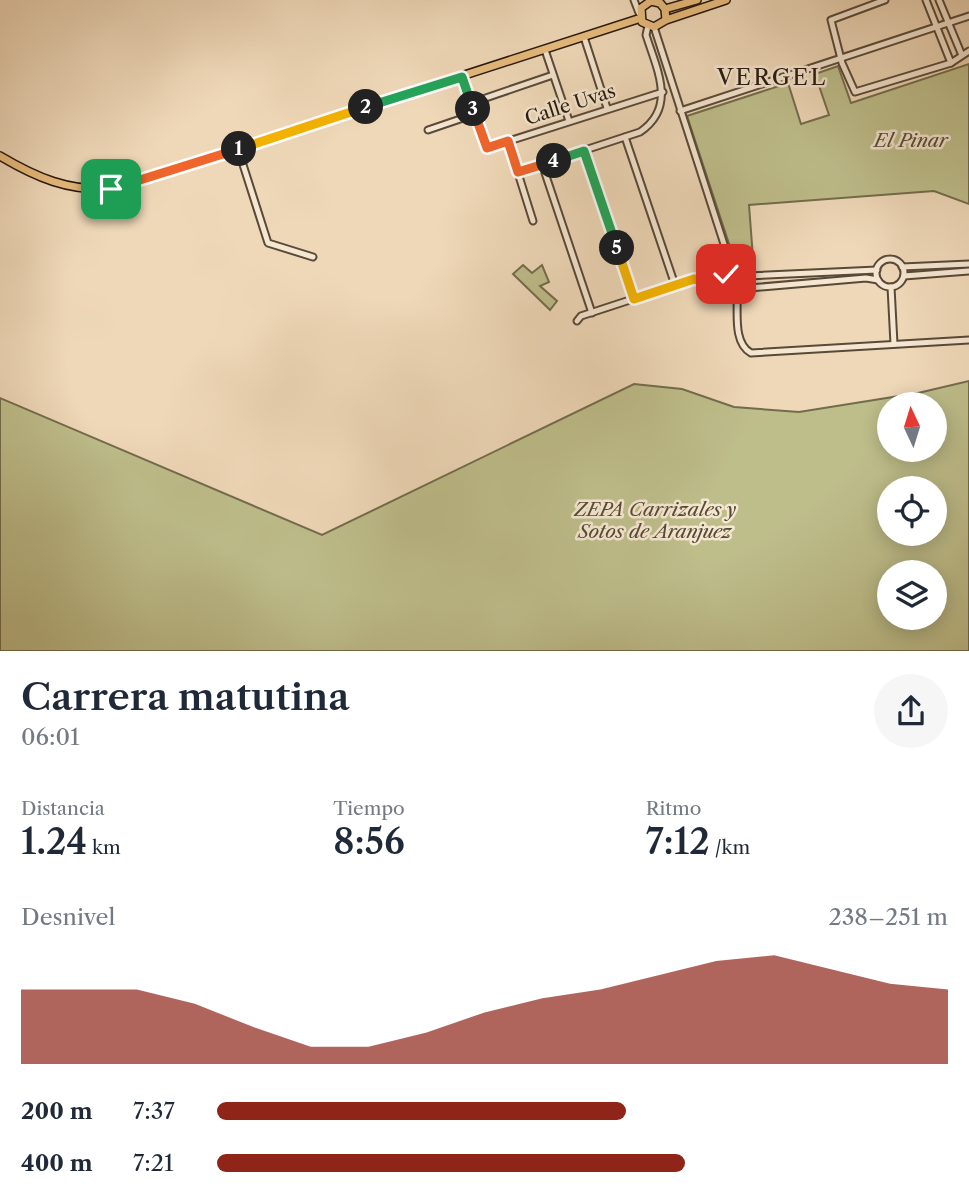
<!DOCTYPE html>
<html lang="es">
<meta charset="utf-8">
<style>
body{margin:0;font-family:"Libre Caslon Text",serif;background:#f6f6f7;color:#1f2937;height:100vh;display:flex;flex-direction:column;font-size:26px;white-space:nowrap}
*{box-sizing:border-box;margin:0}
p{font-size:23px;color:#747a83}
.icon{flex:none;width:38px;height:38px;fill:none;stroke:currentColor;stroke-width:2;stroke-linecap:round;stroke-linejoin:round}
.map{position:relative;height:651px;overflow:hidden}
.sheet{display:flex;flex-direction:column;background:#fff;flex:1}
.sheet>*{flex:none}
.needle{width:46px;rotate:356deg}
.buttons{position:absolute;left:877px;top:392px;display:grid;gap:14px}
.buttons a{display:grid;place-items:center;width:70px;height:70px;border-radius:50%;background:#fff;box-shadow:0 4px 18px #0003;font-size:35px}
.pin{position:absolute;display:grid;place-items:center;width:60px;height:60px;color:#fff;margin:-30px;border-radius:14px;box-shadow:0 4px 10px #0006}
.km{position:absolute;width:35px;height:35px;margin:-18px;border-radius:50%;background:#222;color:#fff;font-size:19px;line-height:35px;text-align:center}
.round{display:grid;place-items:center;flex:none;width:74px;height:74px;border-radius:37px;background:#f6f6f7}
.headline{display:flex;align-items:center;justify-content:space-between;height:119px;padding:0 21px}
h1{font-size:38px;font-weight:600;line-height:52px}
.figures{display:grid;grid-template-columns:repeat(3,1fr);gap:10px;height:119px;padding:7px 21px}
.figures div{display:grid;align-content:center}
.figures b{font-size:35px;font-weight:600}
.figures small{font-size:19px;font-weight:400}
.figures p{font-size:19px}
.chart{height:196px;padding:14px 21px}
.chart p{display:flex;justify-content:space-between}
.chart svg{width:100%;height:126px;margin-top:7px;fill:#8f2418;opacity:.7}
ul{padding:0 21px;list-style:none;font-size:23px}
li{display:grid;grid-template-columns:112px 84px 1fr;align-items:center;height:52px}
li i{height:18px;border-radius:9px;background:#8f2418}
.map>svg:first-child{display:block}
</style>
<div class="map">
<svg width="969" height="651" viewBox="0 0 969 651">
<rect width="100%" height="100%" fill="#efd8b8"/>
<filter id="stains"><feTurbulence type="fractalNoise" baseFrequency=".00286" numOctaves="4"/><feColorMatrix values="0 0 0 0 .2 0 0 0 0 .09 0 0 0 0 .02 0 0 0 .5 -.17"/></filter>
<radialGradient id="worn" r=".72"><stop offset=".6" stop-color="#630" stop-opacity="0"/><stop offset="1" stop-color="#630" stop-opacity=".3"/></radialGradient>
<g fill="#bebe8b" stroke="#726c4c" stroke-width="2" fill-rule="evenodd">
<polygon points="969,64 969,204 934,191 749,205 754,271 749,267 747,274 734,259 687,116 788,83 801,124 829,115 815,74 838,66 851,103"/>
<polygon points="523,265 532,273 542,265 549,282 540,286 557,301 550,310 513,274"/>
<path d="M969,381V651H0V398L322,535L634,384L682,389L734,407L799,412L918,393ZM889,404H934V450H889ZM889,488H934V534H889ZM889,572H934V618H889Z"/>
</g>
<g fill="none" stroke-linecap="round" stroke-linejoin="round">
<defs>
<g id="minor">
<polyline points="634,0 639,13"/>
<polyline points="885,0 831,20 842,63 855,92 951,63 969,51"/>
<polyline points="926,0 951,63"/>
<polyline points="939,0 961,53"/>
<polyline points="654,27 732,269"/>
<polyline points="584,37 607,108"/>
<polyline points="545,50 569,121"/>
<polyline points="462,77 487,148 663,92"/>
<polyline points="471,103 553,75"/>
<polyline points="680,111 969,16"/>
<polyline points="428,130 475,114"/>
<polyline points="625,137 675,285"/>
<polyline points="508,141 533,221"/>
<polyline points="238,149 268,243 313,257"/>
<polyline points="584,151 634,299"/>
<polyline points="542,164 592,313"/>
<path d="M518,172L640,132C677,107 657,70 646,35L648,26"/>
<circle cx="890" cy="273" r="14"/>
<polyline points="902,267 969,264"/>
<circle cx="736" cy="282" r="14"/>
<polyline points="748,276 877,270"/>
<polyline points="904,276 969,271"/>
<polyline points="891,287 894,344"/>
<polyline points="749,288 866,278 878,280"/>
<path d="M737,296C738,313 733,343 751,353L969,340"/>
<polyline points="577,321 581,316 694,279 723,284"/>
</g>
<g id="major">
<polyline points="665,9 697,0"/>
<polyline points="666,20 665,9 660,3 651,1 641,8 642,22 654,27 666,20 726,0"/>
<path d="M0,156C37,178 68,191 112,189L641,18"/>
</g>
</defs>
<use href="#minor" stroke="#594938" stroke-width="9"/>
<use href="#major" stroke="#27190d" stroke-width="10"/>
<use href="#minor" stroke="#f5e6d1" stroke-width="5"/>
<use href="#major" stroke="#e8bc7c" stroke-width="7"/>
</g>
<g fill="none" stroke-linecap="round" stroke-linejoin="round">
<defs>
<polyline id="split-1" points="111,189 239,149"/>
<polyline id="split-2" points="239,149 366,107"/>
<polyline id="split-3" points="366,107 462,77 473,109"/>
<polyline id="split-4" points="473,109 487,148 508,141 518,172 554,161"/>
<polyline id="split-5" points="554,161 584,151 617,248"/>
<polyline id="split-6" points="617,248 634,299 694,279 723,285 726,274"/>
</defs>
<use href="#split-1" stroke="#fff" stroke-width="14"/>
<use href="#split-2" stroke="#fff" stroke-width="14"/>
<use href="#split-3" stroke="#fff" stroke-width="14"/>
<use href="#split-4" stroke="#fff" stroke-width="14"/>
<use href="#split-5" stroke="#fff" stroke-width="14"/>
<use href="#split-6" stroke="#fff" stroke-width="14"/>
<use href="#split-1" stroke="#f0652b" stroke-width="9"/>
<use href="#split-2" stroke="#f5b400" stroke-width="9"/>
<use href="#split-3" stroke="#22a559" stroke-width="9"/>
<use href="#split-4" stroke="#f0652b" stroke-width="9"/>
<use href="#split-5" stroke="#22a559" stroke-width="9"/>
<use href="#split-6" stroke="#f5b400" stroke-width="9"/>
</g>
<g text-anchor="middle" stroke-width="5" stroke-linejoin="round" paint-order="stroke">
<g font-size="19" fill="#27190d" stroke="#f5e6d1">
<text transform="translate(570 104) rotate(-18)" y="7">Calle Uvas</text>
</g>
<g font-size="19" font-style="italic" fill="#544b33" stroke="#f5e6d1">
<text x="911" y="147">El Pinar</text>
<text x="655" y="516">ZEPA Carrizales y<tspan x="655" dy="22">Sotos de Aranjuez</tspan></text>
</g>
<g font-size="23" letter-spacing="2" fill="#27190d" stroke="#f5e6d1">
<text x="772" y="85">VERGEL</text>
</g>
</g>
<rect width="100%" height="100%" filter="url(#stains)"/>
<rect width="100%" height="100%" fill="url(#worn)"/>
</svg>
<div class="buttons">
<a><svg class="needle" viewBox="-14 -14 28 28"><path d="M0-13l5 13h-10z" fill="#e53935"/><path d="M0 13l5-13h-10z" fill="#747a83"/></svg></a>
<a><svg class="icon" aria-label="locate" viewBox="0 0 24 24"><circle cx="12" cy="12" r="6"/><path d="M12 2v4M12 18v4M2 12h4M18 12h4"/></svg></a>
<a><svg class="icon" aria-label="layers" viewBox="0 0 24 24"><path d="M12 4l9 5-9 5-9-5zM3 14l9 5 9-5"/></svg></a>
</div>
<div class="pin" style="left:111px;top:189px;background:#1e9e55"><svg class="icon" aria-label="arrive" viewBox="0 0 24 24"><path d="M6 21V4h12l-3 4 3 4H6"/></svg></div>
<div class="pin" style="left:726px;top:274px;background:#d93025"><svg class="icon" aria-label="check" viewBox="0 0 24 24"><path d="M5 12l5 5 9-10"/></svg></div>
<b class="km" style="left:239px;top:149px">1</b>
<b class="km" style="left:366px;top:107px">2</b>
<b class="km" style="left:473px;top:109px">3</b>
<b class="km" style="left:554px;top:161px">4</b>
<b class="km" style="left:617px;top:248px">5</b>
</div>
<section class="sheet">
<div class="headline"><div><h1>Carrera matutina</h1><p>06:01</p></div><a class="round"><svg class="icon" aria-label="share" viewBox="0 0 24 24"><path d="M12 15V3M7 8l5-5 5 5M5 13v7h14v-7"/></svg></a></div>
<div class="figures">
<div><p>Distancia</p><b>1.24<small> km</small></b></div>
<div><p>Tiempo</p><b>8:56</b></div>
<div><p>Ritmo</p><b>7:12<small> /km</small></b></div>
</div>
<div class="chart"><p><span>Desnivel</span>238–251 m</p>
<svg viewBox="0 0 160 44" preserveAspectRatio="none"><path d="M0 44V18L10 18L20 18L30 23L40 31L50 38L60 38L70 33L80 26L90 21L100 18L110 13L120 8L130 6L140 11L150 16L160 18V44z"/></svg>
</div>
<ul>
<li><b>200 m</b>7:37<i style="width:56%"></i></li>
<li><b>400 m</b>7:21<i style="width:64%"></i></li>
</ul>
</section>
